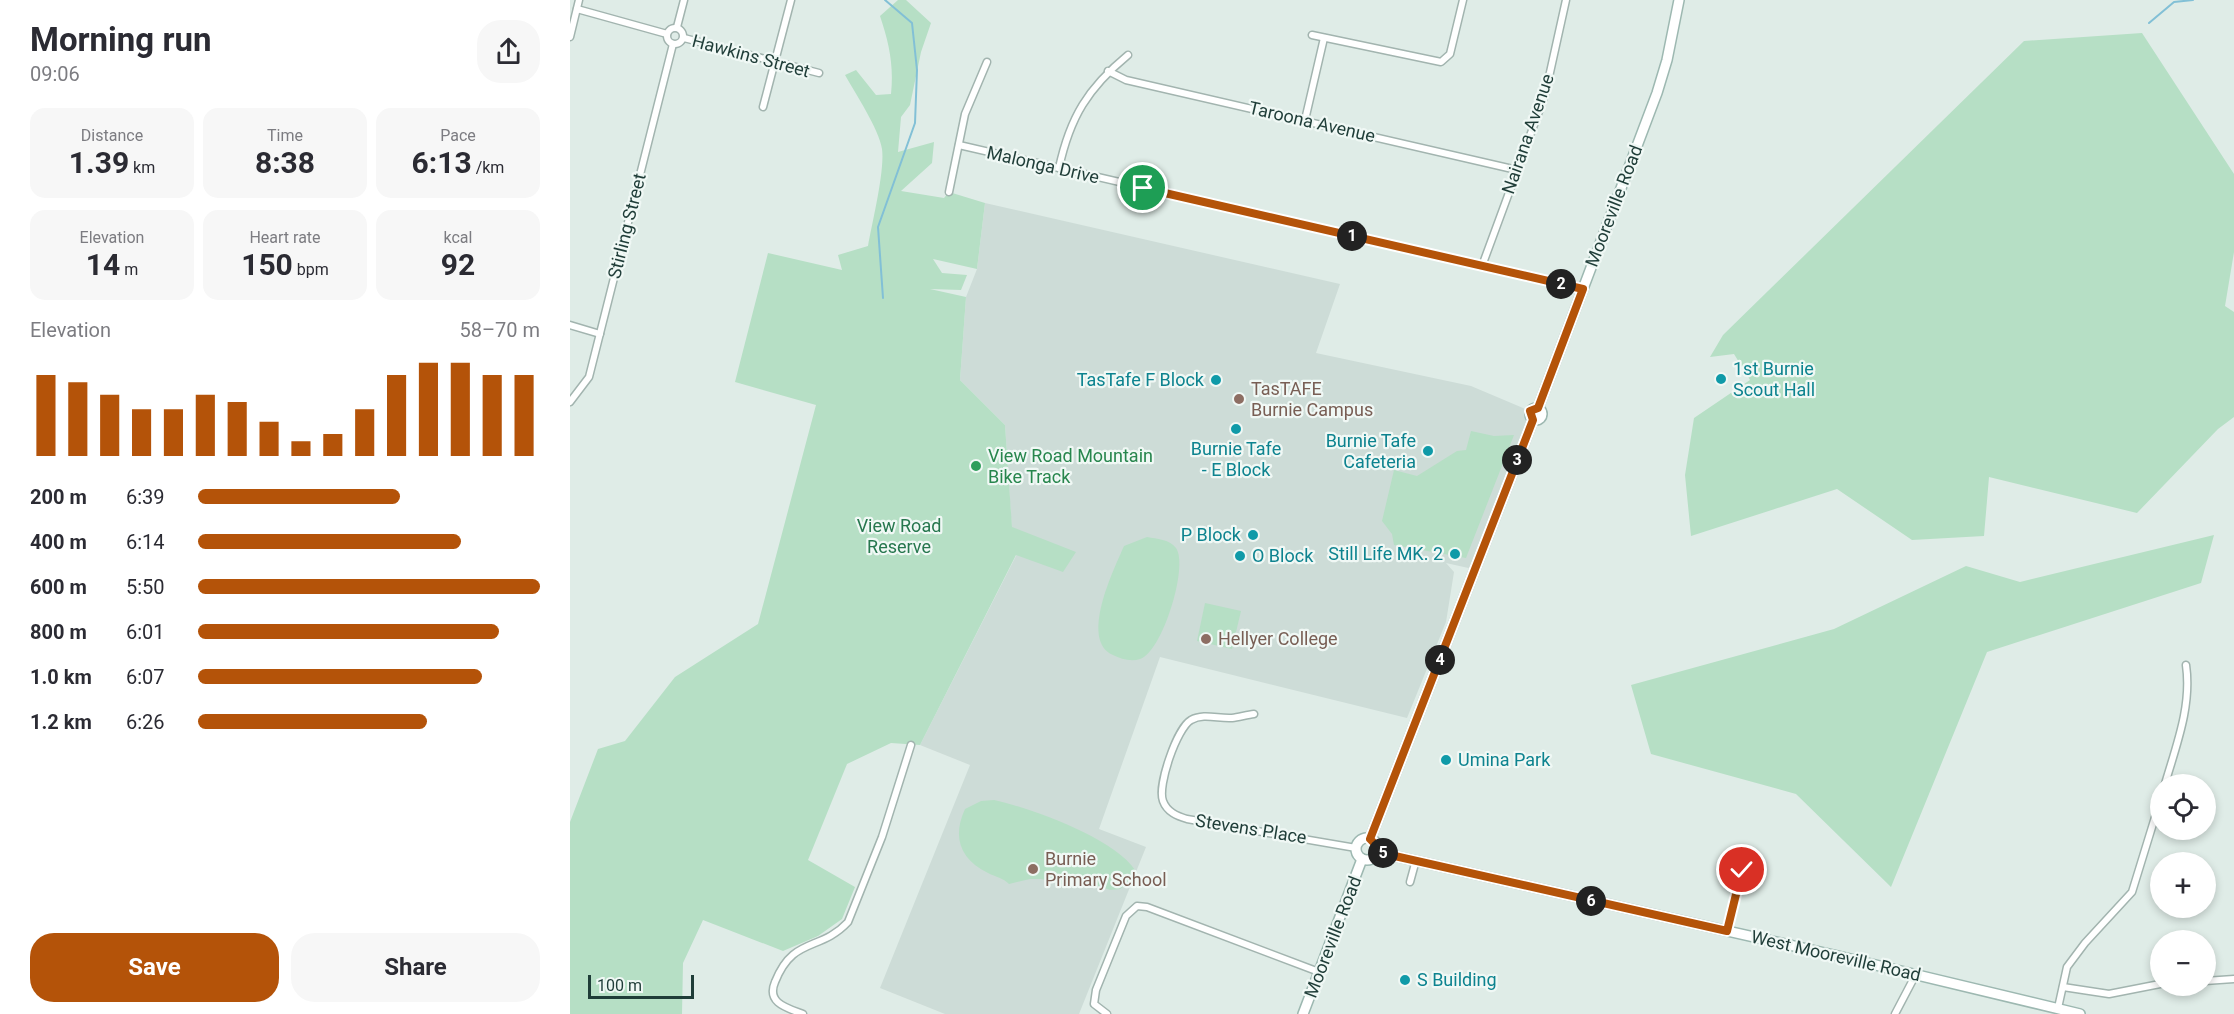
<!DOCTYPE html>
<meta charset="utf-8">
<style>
body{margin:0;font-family:Roboto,sans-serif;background:#f7f7f7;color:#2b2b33;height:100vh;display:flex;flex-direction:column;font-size:22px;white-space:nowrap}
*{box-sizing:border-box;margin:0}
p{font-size:20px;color:#7c7c81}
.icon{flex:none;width:33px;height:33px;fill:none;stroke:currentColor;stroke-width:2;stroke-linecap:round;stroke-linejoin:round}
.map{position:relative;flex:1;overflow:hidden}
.drawer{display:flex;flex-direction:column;background:#fff;width:570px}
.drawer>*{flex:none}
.tools{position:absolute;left:1580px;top:774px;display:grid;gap:12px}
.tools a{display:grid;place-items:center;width:66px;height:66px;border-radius:50%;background:#fff;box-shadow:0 3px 9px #0003;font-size:30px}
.scale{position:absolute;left:18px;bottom:15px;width:106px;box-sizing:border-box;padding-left:6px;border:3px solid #1f3d38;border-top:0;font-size:16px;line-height:21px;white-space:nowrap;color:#1f3d38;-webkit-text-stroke:4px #f0f8f5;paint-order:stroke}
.pin{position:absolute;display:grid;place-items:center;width:51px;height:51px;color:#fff;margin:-26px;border:3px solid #fff;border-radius:50%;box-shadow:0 2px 6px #0007}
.km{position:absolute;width:30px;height:30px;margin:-15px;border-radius:50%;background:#222;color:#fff;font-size:16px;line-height:30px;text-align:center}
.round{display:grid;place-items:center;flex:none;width:63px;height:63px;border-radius:24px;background:#f7f7f7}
.overview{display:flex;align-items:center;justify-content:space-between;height:102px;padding:0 30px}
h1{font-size:33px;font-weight:700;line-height:45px}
.figures{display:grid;grid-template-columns:repeat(3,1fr);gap:9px;height:102px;padding:6px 30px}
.figures div{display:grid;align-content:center;border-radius:15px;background:#f7f7f7;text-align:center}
.figures b{font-size:30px;font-weight:700}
.figures small{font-size:16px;font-weight:400}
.figures p{font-size:16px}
.chart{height:168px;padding:12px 30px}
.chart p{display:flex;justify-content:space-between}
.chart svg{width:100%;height:108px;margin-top:6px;stroke:#b45309;stroke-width:6}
.action{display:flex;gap:12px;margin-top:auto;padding:12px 30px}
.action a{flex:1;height:69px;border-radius:24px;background:#b45309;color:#fff;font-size:24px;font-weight:700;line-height:69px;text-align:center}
.action a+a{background:#f7f7f7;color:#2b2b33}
ul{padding:0 30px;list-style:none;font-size:20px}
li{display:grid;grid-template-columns:96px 72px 1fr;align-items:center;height:45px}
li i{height:15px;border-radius:8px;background:#b45309}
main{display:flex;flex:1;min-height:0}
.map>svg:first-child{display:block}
</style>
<main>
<section class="drawer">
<div class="overview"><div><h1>Morning run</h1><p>09:06</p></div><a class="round"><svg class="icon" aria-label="share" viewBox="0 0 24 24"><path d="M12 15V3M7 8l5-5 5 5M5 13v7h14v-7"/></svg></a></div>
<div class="figures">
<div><p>Distance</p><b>1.39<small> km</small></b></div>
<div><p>Time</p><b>8:38</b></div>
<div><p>Pace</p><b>6:13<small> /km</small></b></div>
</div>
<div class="figures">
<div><p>Elevation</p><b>14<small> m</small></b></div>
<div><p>Heart rate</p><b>150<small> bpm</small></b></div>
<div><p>kcal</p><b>92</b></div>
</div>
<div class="chart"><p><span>Elevation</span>58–70 m</p>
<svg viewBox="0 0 160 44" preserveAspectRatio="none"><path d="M5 44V11M15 44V14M25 44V19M35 44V25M45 44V25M55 44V19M65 44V22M75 44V30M85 44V38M95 44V35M105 44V25M115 44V11M125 44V6M135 44V6M145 44V11M155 44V11"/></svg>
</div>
<ul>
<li><b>200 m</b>6:39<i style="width:59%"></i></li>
<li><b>400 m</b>6:14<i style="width:77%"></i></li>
<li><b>600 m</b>5:50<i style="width:100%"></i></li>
<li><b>800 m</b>6:01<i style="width:88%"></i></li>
<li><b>1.0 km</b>6:07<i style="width:83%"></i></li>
<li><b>1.2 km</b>6:26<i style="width:67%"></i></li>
</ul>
<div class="action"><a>Save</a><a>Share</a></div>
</section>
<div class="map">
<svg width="1664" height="1014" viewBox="0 0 1664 1014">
<rect width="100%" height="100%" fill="#dfece7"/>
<polygon fill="#cddcd7" points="415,203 770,284 746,353 901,386 960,411 962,419 903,569 876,563 884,572 876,622 837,718 590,657 529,829 576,847 509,1014 375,1014 310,988 400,765 350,745 452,544 442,532 435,425 390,380 396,297 407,269"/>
<g fill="#b6dfc5">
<path d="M328,0H336L361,23L351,52L340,105L331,117L328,152L364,142L362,163L331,191L374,198L379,192L415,203L407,269L363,259L372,273L397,275L391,290L360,289L396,297L390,380L435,425L442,527L506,552L493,572L446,555L350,745L321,743L277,764L238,860L285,887L272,919L248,936L213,951L133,920L113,963L112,1014H0V822L28,749L55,741L105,677L188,624L246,405L165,382L198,253L272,270L268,255L298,246C302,223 315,171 312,149C309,129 285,93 275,75L286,70L306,95L321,94C324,65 319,43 310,16Z"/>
<polygon points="1572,33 1664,174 1664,252 1655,306 1664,312 1664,417 1648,429 1567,513 1419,477 1414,536 1342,540 1267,489 1121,536 1115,475 1124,418 1180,380 1164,354 1140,357 1153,335 1454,41"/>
<polygon points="901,431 924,436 944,435 896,558 824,545 822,534 812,521 824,470 847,476 887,451 896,450"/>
<polygon points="1644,535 1631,583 1417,652 1321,887 1226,794 1081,754 1061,685 1264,629 1396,566 1450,582"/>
<path d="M577,537C587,539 599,539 606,548C619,566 592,653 570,659C561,662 551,659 543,655C509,640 544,569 554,546Z"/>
<polygon points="635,603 671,611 662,649 627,641"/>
<path d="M424,800C461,808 544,838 565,870L560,882L550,889L540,890L525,885L500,886L471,879H460L439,884C433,878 426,877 418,873C390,859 382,837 395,809L411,801Z"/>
</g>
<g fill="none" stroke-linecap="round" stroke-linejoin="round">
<g stroke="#82c0d6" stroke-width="2">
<polyline points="1579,23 1604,2 1623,0"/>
<polyline points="313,298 308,227 345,123 347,70 342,23 315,0"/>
</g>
<defs>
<g id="street">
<polyline points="7,9 97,34"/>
<polyline points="107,27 114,0"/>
<circle cx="105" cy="36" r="8"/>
<polyline points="742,35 871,62 880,54 893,0"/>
<polyline points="0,37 9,0"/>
<polyline points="114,38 249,73"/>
<polyline points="538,71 556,80 947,170"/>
<polyline points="193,107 221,0"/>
<polyline points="735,120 754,38"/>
<polyline points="389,145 1013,289"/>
<path d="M489,168C500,117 518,88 558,55"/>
<polyline points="379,192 395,114 417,62"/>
<polyline points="912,266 975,95 996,0"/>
<polyline points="0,325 30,334"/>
<polyline points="0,402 19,377 103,44"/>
<path d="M684,714C677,715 669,717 662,718C648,719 634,713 621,720C607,728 587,786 593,801C597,812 607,816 617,819L786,848"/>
<path d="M1595,784C1606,746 1622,706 1616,665"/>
<polyline points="840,882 846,860"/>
<polyline points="1157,931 1172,870"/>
<polyline points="1635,981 1664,979"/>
<polyline points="1493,987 1539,994 1590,984"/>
<polyline points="1488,1008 1497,967 1515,943 1562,892 1590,801"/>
<path d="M233,1014C217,1008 196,1003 205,982C223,936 250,952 278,922L312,837L341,745"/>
<polyline points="537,1014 524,1004 526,990 556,916 567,906 577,907 749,972"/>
<polyline points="1325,1014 1346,974"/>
</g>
<g id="secondary">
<circle cx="966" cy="414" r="6"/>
<polyline points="968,408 1087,93 1097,60 1109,0"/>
<circle cx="797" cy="849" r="11"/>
<polyline points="800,839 963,420"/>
<polyline points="807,852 1268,956 1510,1014"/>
<polyline points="733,1014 792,859"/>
</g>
</defs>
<use href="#street" stroke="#a2b4af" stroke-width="9"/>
<use href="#secondary" stroke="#9db8b1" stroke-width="12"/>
<use href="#street" stroke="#fff" stroke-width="6"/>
<use href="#secondary" stroke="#fff" stroke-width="9"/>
</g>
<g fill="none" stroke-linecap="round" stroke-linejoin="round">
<defs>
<polyline id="route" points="573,188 1013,289 968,408 960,411 963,420 800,839 807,846 807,852 1157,931 1172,870"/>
</defs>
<use href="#route" stroke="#fff" stroke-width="12"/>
<use href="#route" stroke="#b45309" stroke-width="8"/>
</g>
<g fill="#0f9aa8" stroke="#f0f8f5" stroke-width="2">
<circle cx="1151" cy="379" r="6"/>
<circle cx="646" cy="380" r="6"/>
<circle cx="666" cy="429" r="6"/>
<circle cx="858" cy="451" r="6"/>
<circle cx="683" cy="535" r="6"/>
<circle cx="885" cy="554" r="6"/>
<circle cx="670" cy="556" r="6"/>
<circle cx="876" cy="760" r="6"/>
<circle cx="835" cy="980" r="6"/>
</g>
<g fill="#8d6e63" stroke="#f0f8f5" stroke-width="2">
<circle cx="669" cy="399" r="6"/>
<circle cx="636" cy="639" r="6"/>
<circle cx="463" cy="869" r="6"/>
</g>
<circle fill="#2e9e5b" stroke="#f0f8f5" stroke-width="2" cx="406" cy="466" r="6"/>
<g text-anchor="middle" stroke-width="4.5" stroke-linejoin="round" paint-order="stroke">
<g font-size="18" fill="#1f3d38" stroke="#f0f8f5">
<text transform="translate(181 56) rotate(15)" y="6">Hawkins Street</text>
<text transform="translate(742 122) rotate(13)" y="6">Taroona Avenue</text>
<text transform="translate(958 134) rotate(-71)" y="6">Nairana Avenue</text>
<text transform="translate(473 165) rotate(13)" y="6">Malonga Drive</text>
<text transform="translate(1044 206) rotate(-69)" y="6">Mooreville Road</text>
<text transform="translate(57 226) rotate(-76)" y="6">Stirling Street</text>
<text transform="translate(681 829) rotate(9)" y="6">Stevens Place</text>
<text transform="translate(763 937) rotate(-69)" y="6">Mooreville Road</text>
<text transform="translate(1266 956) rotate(13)" y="6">West Mooreville Road</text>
</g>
<g font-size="18" fill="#0d838f" stroke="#f0f8f5" text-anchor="start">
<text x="1163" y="375">1st Burnie<tspan x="1163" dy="21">Scout Hall</tspan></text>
<text x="634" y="386" text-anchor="end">TasTafe F Block</text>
<text x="846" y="447" text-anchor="end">Burnie Tafe<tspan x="846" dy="21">Cafeteria</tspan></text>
<text x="666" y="455" text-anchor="middle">Burnie Tafe<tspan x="666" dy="21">- E Block</tspan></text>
<text x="671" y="541" text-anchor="end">P Block</text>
<text x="873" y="560" text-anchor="end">Still Life MK. 2</text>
<text x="682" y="562">O Block</text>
<text x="888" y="766">Umina Park</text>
<text x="847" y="986">S Building</text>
</g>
<g font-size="18" fill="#785e54" stroke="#f0f8f5" text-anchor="start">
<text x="681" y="395">TasTAFE<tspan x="681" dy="21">Burnie Campus</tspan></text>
<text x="648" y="645">Hellyer College</text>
<text x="475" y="865">Burnie<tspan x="475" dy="21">Primary School</tspan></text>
</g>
<g font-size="18" fill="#27864d" stroke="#f0f8f5" text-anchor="start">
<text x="418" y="462">View Road Mountain<tspan x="418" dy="21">Bike Track</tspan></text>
</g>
<g font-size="18" fill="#26774e" stroke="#f0f8f5">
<text x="329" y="532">View Road<tspan x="329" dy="21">Reserve</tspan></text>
</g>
</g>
</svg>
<div class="tools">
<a><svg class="icon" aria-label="locate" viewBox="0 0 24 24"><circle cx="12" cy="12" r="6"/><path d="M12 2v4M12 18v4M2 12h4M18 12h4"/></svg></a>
<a>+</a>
<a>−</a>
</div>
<div class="scale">100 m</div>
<div class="pin" style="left:573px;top:188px;background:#1e9e55"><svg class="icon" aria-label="arrive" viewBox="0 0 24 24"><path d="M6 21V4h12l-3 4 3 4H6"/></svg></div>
<div class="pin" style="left:1172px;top:870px;background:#d93025"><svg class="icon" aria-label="check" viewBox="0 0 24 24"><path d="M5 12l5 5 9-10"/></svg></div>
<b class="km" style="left:782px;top:236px">1</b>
<b class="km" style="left:991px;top:284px">2</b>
<b class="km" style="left:947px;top:460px">3</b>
<b class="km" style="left:870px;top:660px">4</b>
<b class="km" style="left:813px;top:853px">5</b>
<b class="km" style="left:1021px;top:901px">6</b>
</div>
</main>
